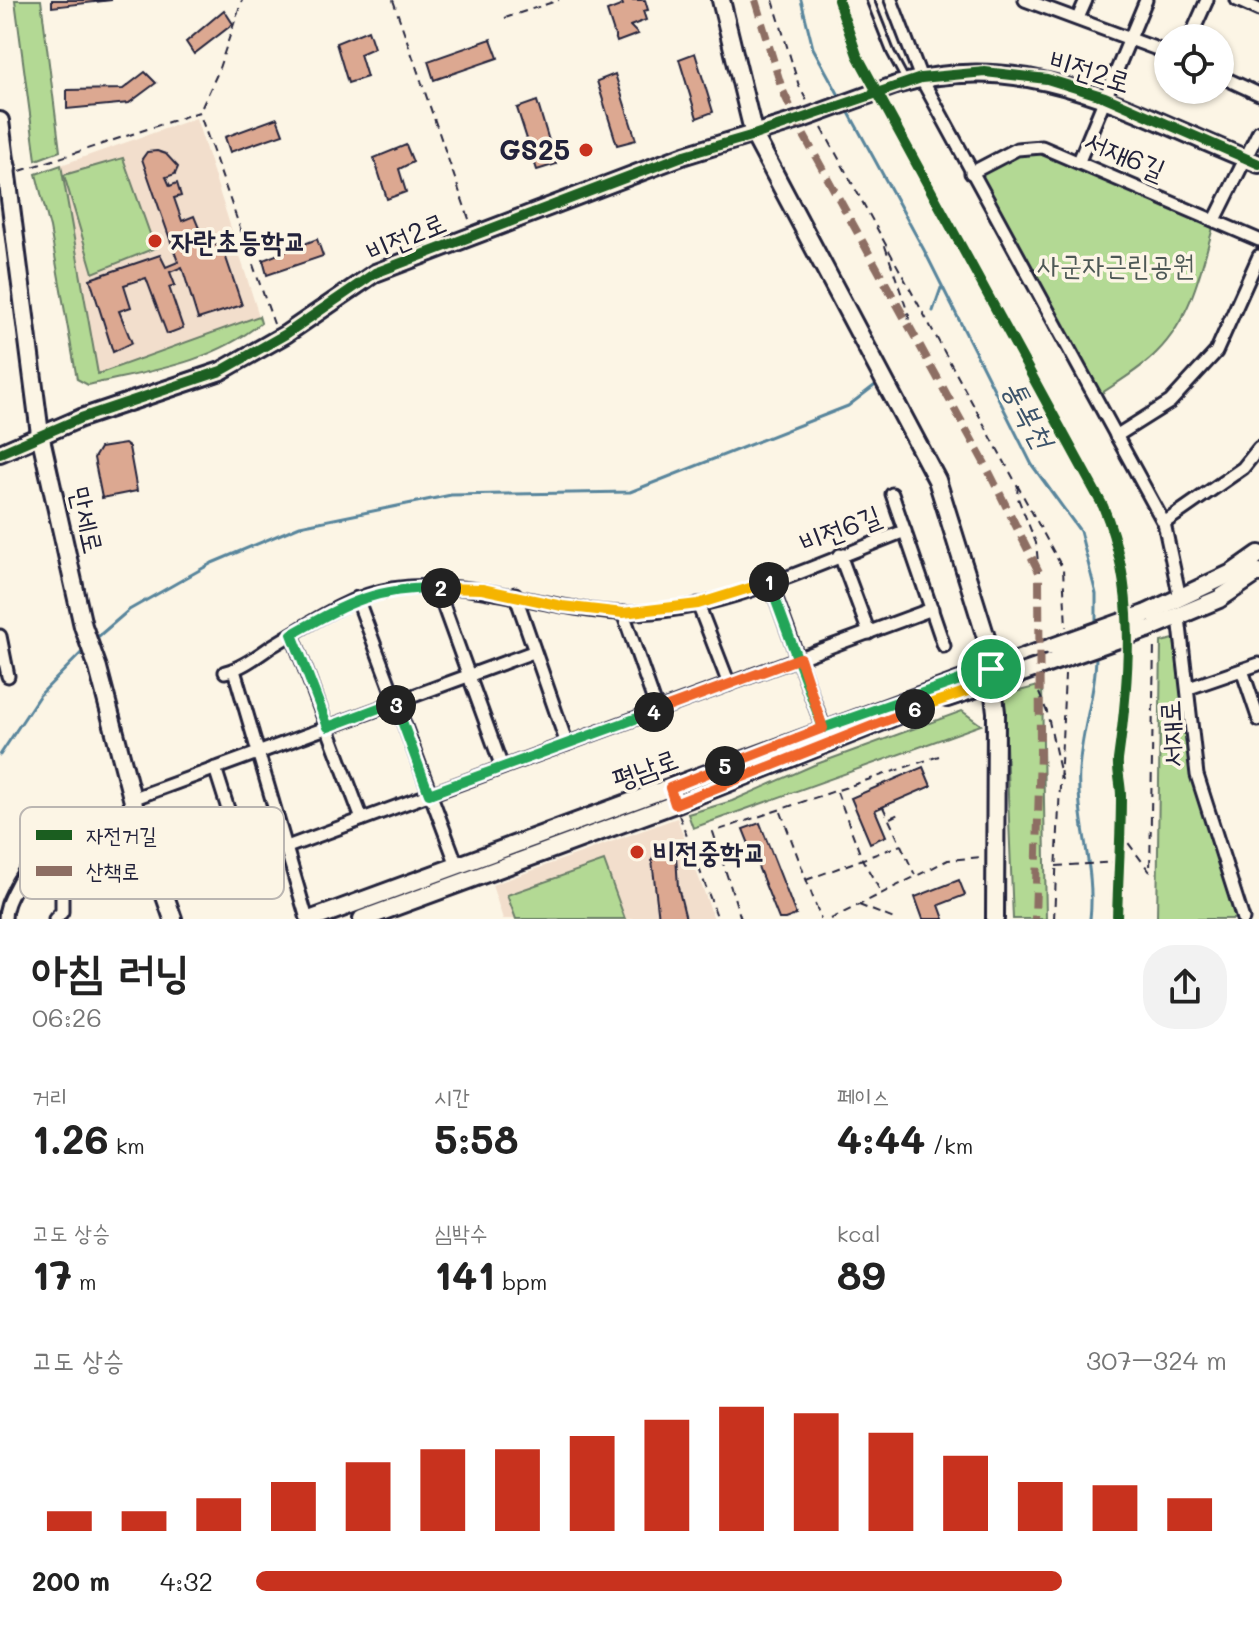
<!DOCTYPE html>
<html lang="ko">
<meta charset="utf-8">
<style>
body{margin:0;font-family:Mali,"Poor Story",sans-serif;background:#f2f2f2;color:#222;height:100vh;display:flex;flex-direction:column;font-size:30px;white-space:nowrap}
*{box-sizing:border-box;margin:0}
p{font-size:26px;color:#767676}
.icon{flex:none;width:44px;height:44px;fill:none;stroke:currentColor;stroke-width:2;stroke-linecap:round;stroke-linejoin:round}
.map{position:relative;height:919px;overflow:hidden}
.sheet{display:flex;flex-direction:column;background:#fff;flex:1}
.sheet>*{flex:none}
.buttons{position:absolute;left:1154px;top:24px;display:grid;gap:16px}
.buttons a{display:grid;place-items:center;width:80px;height:80px;border-radius:50%;background:#fff;box-shadow:0 2px 6px #0004;font-size:40px}
.pin{position:absolute;display:grid;place-items:center;width:68px;height:68px;color:#fff;margin:-34px;border:4px solid #fff;border-radius:50%;box-shadow:0 2px 8px #0007}
.km{position:absolute;width:40px;height:40px;margin:-20px;border-radius:50%;background:#222;color:#fff;font-size:22px;line-height:40px;text-align:center}
.round{display:grid;place-items:center;flex:none;width:84px;height:84px;border-radius:32px;background:#f2f2f2}
.summary{display:flex;align-items:center;justify-content:space-between;height:136px;padding:0 32px}
h1{font-size:44px;font-weight:800;line-height:60px}
.stats{display:grid;grid-template-columns:repeat(3,1fr);gap:12px;height:136px;padding:8px 32px}
.stats div{display:grid;align-content:center}
.stats b{font-size:40px;font-weight:800}
.stats small{font-size:22px;font-weight:400}
.stats p{font-size:22px}
.chart{height:224px;padding:16px 32px}
.chart p{display:flex;justify-content:space-between}
.chart svg{width:100%;height:144px;margin-top:8px;stroke:#c8321e;stroke-width:6}
ul{padding:0 32px;list-style:none;font-size:26px}
li{display:grid;grid-template-columns:128px 96px 1fr;align-items:center;height:60px}
li i{height:20px;border-radius:10px;background:#c8321e}
.map>svg:first-child{display:block}
</style>
<div class="map">
<svg width="1259" height="919" viewBox="0 0 1259 919">
<rect width="100%" height="100%" fill="#fcf5e5"/>
<filter id="ink" filterUnits="userSpaceOnUse"><feTurbulence type="fractalNoise" baseFrequency=".0125" numOctaves="2"/><feDisplacementMap in="SourceGraphic" scale="16" xChannelSelector="R" yChannelSelector="G"/><feConvolveMatrix kernelMatrix="1 2 1 2 8 2 1 2 1" color-interpolation-filters="sRGB"/></filter>
<g filter="url(#ink)">
<g fill="#f2decc">
<polygon points="196,118 259,316 98,374 61,165"/>
<polygon points="677,818 714,919 503,919 492,885"/>
</g>
<g fill="#b3d994" stroke="#6a7e68" stroke-width="2">
<polygon points="15,0 41,0 60,151 36,160"/>
<path d="M1042,147L1215,220C1202,267 1192,317 1157,352C1140,370 1116,383 1096,397L971,173L1017,149Z"/>
<polygon points="123,158 155,248 93,273 64,175"/>
<path d="M61,165L98,374L259,316L261,323C210,364 150,371 88,385L77,379L50,228L36,174Z"/>
<polygon points="1174,639 1195,778 1240,919 1157,919 1161,642"/>
<polygon points="1042,685 1046,919 1013,919 1004,695"/>
<polygon points="962,711 981,725 693,828 688,814 732,801 814,765"/>
<polygon points="604,861 625,919 516,919 507,895"/>
</g>
<g fill="none" stroke-linecap="round" stroke-linejoin="round">
<g stroke="#58859c" stroke-width="3">
<polyline points="801,0 813,48 841,99"/>
<polyline points="847,109 924,250 1032,465 1080,531 1096,594 1096,626"/>
<polyline points="933,311 941,288"/>
<polyline points="93,641 129,610 212,563 300,526 451,495 630,492 848,406 874,386"/>
<polyline points="0,755 39,696 85,649"/>
<path d="M1090,919C1096,868 1076,821 1079,771C1081,731 1096,693 1096,654"/>
</g>
</g>
<g fill="#dca891" stroke="#22223b" stroke-width="2">
<polygon points="52,0 112,0 52,7"/>
<polygon points="621,0 645,0 648,10 643,11 646,20 630,26 638,34 617,42 607,11 623,5"/>
<polygon points="224,10 233,24 194,54 186,42"/>
<polygon points="368,30 374,48 360,54 367,77 348,83 336,43"/>
<polygon points="491,39 498,58 434,80 428,61"/>
<polygon points="695,53 713,112 697,118 679,59"/>
<polygon points="145,72 156,83 129,103 67,109 67,90 123,89"/>
<polygon points="615,74 636,140 617,145 597,81"/>
<polygon points="537,101 556,164 537,170 517,108"/>
<polygon points="277,118 283,134 230,152 225,137"/>
<polygon points="406,145 413,162 399,169 406,192 387,199 374,158"/>
<polygon points="157,151 166,154 178,167 175,174 166,177 170,186 177,183 181,196 174,198 182,221 194,216 207,248 221,243 242,305 198,319 182,267 170,272 175,285 169,287 183,328 167,334 146,278 124,285 131,307 119,311 132,343 113,352 90,279 160,255 166,267 178,262 142,159 147,152"/>
<polygon points="317,239 323,256 267,275 263,260"/>
<polygon points="125,444 129,447 137,491 102,498 94,458 100,448"/>
<polygon points="923,767 931,786 875,810 886,836 870,843 851,798"/>
<polygon points="760,823 796,915 785,919 779,919 743,829"/>
<polygon points="657,852 676,855 678,887 686,919 659,919 652,860"/>
<polygon points="959,880 965,895 939,905 944,919 923,919 915,897"/>
</g>
<g fill="none" stroke-linecap="round" stroke-linejoin="round">
<defs>
<polyline id="lane" points="870,0 891,53 906,81"/>
<g id="street">
<polyline points="891,0 921,78 1164,523 1180,598"/>
<polyline points="1025,0 1168,53"/>
<polyline points="1237,0 1259,10"/>
<polyline points="1078,18 1086,0"/>
<polyline points="1190,38 1207,0"/>
<polyline points="1220,76 1259,94"/>
<polyline points="1079,161 1146,0"/>
<polyline points="971,173 1017,149 1042,147 1259,240"/>
<polyline points="1215,220 1259,131"/>
<polyline points="1116,436 1170,402 1216,352 1259,256"/>
<polyline points="892,494 944,646"/>
<polyline points="1164,523 1243,468 1259,448"/>
<polyline points="840,555 869,633"/>
<polyline points="770,582 826,735"/>
<polyline points="437,588 502,767"/>
<polyline points="515,594 567,744"/>
<polyline points="357,598 457,865"/>
<polyline points="698,604 729,684"/>
<polyline points="623,613 657,710"/>
<polyline points="1179,617 1197,775 1243,919"/>
<polyline points="292,634 362,819"/>
<polyline points="0,636 8,676"/>
<polyline points="234,670 307,919"/>
<polyline points="1242,670 1259,720"/>
<path d="M225,672C242,668 257,656 272,646C309,624 349,596 392,589C470,577 543,609 620,613C713,617 819,563 905,531"/>
<polyline points="1189,688 1259,664"/>
<polyline points="215,768 241,850 250,856 260,857 932,609"/>
<polyline points="132,799 533,652"/>
<polyline points="53,842 62,889 62,912 55,919"/>
<path d="M5,919C5,908 9,900 14,890C39,837 84,829 136,813"/>
</g>
<g id="secondary">
<polyline points="721,0 754,135 937,480 988,644 996,712 995,919"/>
<path d="M896,85C1032,45 1138,117 1259,164"/>
<polyline points="0,121 40,434 83,626 98,668 136,813 173,919"/>
<polyline points="0,453 81,418 221,371 286,334 375,273 685,155 802,119"/>
<polyline points="1147,613 1232,573 1259,554"/>
<polyline points="1147,629 1219,599 1259,572"/>
<polyline points="947,698 1019,674"/>
<polyline points="312,919 1052,647"/>
<polyline points="362,919 675,804 906,712"/>
</g>
<polyline id="primary" points="0,146 6,168"/>
</defs>
<use href="#lane" stroke="#22223b" stroke-width="11"/>
<use href="#street" stroke="#22223b" stroke-width="17"/>
<use href="#secondary" stroke="#22223b" stroke-width="22"/>
<use href="#primary" stroke="#22223b" stroke-width="24"/>
<g stroke="#22223b" stroke-width="2" stroke-dasharray="8 6" stroke-linecap="butt">
<polyline points="393,0 470,222"/>
<polyline points="773,0 799,86 807,101"/>
<polyline points="505,18 559,0"/>
<polyline points="202,107 217,74 242,0"/>
<polyline points="822,128 1063,569 1066,627"/>
<polyline points="20,171 199,112 274,324"/>
<polyline points="885,246 909,316 908,324"/>
<polyline points="1018,485 1017,496 1036,543 1039,572"/>
<polyline points="1039,693 1047,712 1062,780"/>
<polyline points="837,792 862,859 881,892"/>
<polyline points="883,807 915,875"/>
<polyline points="781,812 821,919"/>
<polyline points="679,815 718,919"/>
<polyline points="890,818 901,813"/>
<polyline points="1120,832 1150,872 1154,642"/>
<polyline points="1056,866 1119,862"/>
<polyline points="806,880 901,845"/>
<polyline points="859,905 894,919"/>
<polyline points="741,919 713,832 939,756"/>
<polyline points="831,919 948,860 983,857"/>
<polyline points="1054,919 1065,674"/>
</g>
<use href="#lane" stroke="#fcf5e5" stroke-width="5"/>
<use href="#street" stroke="#fcf5e5" stroke-width="11"/>
<use href="#secondary" stroke="#fcf5e5" stroke-width="16"/>
<use href="#primary" stroke="#fcf5e5" stroke-width="18"/>
<defs>
<g id="secondary-bridge">
<polyline points="802,119 896,85"/>
<polyline points="1052,647 1147,613"/>
<polyline points="1019,674 1147,629"/>
</g>
</defs>
<use href="#secondary-bridge" stroke="#22223b" stroke-width="22" stroke-linecap="butt"/>
<use href="#secondary-bridge" stroke="#fcf5e5" stroke-width="16"/>
<polyline stroke="#8d6e63" stroke-width="8" stroke-dasharray="16 8" stroke-linecap="butt" points="755,0 782,89 801,130 985,464 1039,572 1040,752 1035,919"/>
<defs>
<g id="cycleway">
<path d="M838,0L857,55L1103,506C1137,588 1130,674 1118,760C1117,771 1121,784 1121,796C1121,837 1118,878 1117,919"/>
<polyline points="0,453 81,418 221,371 286,334 375,273 685,155 754,135 921,78 985,72 1047,79 1105,97 1259,164"/>
</g>
</defs>
<use href="#cycleway" stroke="#fcf5e5" stroke-width="15"/>
<use href="#cycleway" stroke="#1b5e20" stroke-width="10"/>
</g>
</g>
<g fill="none" stroke-linecap="round" stroke-linejoin="round" filter="url(#ink)">
<defs>
<polyline id="split-1" points="769,582 823,728 991,669"/>
<polyline id="split-2" points="441,588 482,589 562,606 623,613 698,604 769,582"/>
<path id="split-3" d="M396,705L395,702L328,727L292,634C348,603 375,587 441,588"/>
<polyline id="split-4" points="396,705 429,794 654,712"/>
<polyline id="split-5" points="654,712 800,658 823,728 725,766"/>
<polyline id="split-6" points="725,766 670,788 675,804 915,709"/>
<polyline id="split-7" points="915,709 991,683 991,669"/>
</defs>
<use href="#split-1" stroke="#fff" stroke-width="16"/>
<use href="#split-2" stroke="#fff" stroke-width="16"/>
<use href="#split-3" stroke="#fff" stroke-width="16"/>
<use href="#split-4" stroke="#fff" stroke-width="16"/>
<use href="#split-5" stroke="#fff" stroke-width="16"/>
<use href="#split-6" stroke="#fff" stroke-width="16"/>
<use href="#split-7" stroke="#fff" stroke-width="16"/>
<use href="#split-1" stroke="#22a559" stroke-width="10"/>
<use href="#split-2" stroke="#f5b400" stroke-width="10"/>
<use href="#split-3" stroke="#22a559" stroke-width="10"/>
<use href="#split-4" stroke="#22a559" stroke-width="10"/>
<use href="#split-5" stroke="#f0652b" stroke-width="10"/>
<use href="#split-6" stroke="#f0652b" stroke-width="10"/>
<use href="#split-7" stroke="#f5b400" stroke-width="10"/>
</g>
<g fill="#c8321e" stroke="#fcf5e5" stroke-width="3">
<circle cx="586" cy="150" r="8"/>
<circle cx="155" cy="241" r="8"/>
<circle cx="637" cy="852" r="8"/>
</g>
<g text-anchor="middle" stroke-width="7" stroke-linejoin="round" paint-order="stroke">
<g font-size="28" fill="#22223b" stroke="#fcf5e5">
<text transform="translate(1090 71) rotate(17)" y="10">비전2로</text>
<text transform="translate(1125 155) rotate(23)" y="10">서재6길</text>
<text transform="translate(406 237) rotate(-23)" y="10">비전2로</text>
<text transform="translate(87 520) rotate(77)" y="10">만세로</text>
<text transform="translate(840 529) rotate(-21)" y="10">비전6길</text>
<text transform="translate(1171 734) rotate(-93)" y="10">서재로</text>
<text transform="translate(645 769) rotate(-20)" y="10">평남로</text>
</g>
<g font-size="28" font-weight="bold" fill="#22223b" stroke="#fcf5e5" text-anchor="start">
<text x="570" y="160" text-anchor="end">GS25</text>
<text x="171" y="251">자란초등학교</text>
<text x="653" y="862">비전중학교</text>
</g>
<g font-size="28" fill="#4e5956" stroke="#fcf5e5">
<text x="1116" y="275">사군자근린공원</text>
</g>
<g font-size="30" font-style="italic" fill="#3d546b" stroke="#fcf5e5">
<text transform="translate(1028 414) rotate(62)" y="10">통복천</text>
</g>
</g>
<rect x="20" y="807" width="264" height="92" rx="12" fill="#fcf5e5" stroke="#bbb6b2" stroke-width="2"/>
<rect x="36" y="830" width="36" height="10" fill="#1b5e20"/>
<rect x="36" y="866" width="36" height="10" fill="#8d6e63"/>
<g font-size="22" fill="#22223b">
<text x="86" y="843">자전거길</text>
<text x="86" y="879">산책로</text>
</g>
</svg>
<div class="buttons">
<a><svg class="icon" aria-label="locate" viewBox="0 0 24 24"><circle cx="12" cy="12" r="6"/><path d="M12 2v4M12 18v4M2 12h4M18 12h4"/></svg></a>
</div>
<div class="pin" style="left:991px;top:669px;background:#1e9e55"><svg class="icon" aria-label="arrive" viewBox="0 0 24 24"><path d="M6 21V4h12l-3 4 3 4H6"/></svg></div>
<b class="km" style="left:769px;top:582px">1</b>
<b class="km" style="left:441px;top:588px">2</b>
<b class="km" style="left:396px;top:705px">3</b>
<b class="km" style="left:654px;top:712px">4</b>
<b class="km" style="left:725px;top:766px">5</b>
<b class="km" style="left:915px;top:709px">6</b>
</div>
<section class="sheet">
<div class="summary"><div><h1>아침 러닝</h1><p>06:26</p></div><a class="round"><svg class="icon" aria-label="share" viewBox="0 0 24 24"><path d="M12 15V3M7 8l5-5 5 5M5 13v7h14v-7"/></svg></a></div>
<div class="stats">
<div><p>거리</p><b>1.26<small> km</small></b></div>
<div><p>시간</p><b>5:58</b></div>
<div><p>페이스</p><b>4:44<small> /km</small></b></div>
</div>
<div class="stats">
<div><p>고도 상승</p><b>17<small> m</small></b></div>
<div><p>심박수</p><b>141<small> bpm</small></b></div>
<div><p>kcal</p><b>89</b></div>
</div>
<div class="chart"><p><span>고도 상승</span>307–324 m</p>
<svg viewBox="0 0 160 44" preserveAspectRatio="none"><path d="M5 44V38M15 44V38M25 44V34M35 44V29M45 44V23M55 44V19M65 44V19M75 44V15M85 44V10M95 44V6M105 44V8M115 44V14M125 44V21M135 44V29M145 44V30M155 44V34"/></svg>
</div>
<ul>
<li><b>200 m</b>4:32<i style="width:83%"></i></li>
</ul>
</section>
